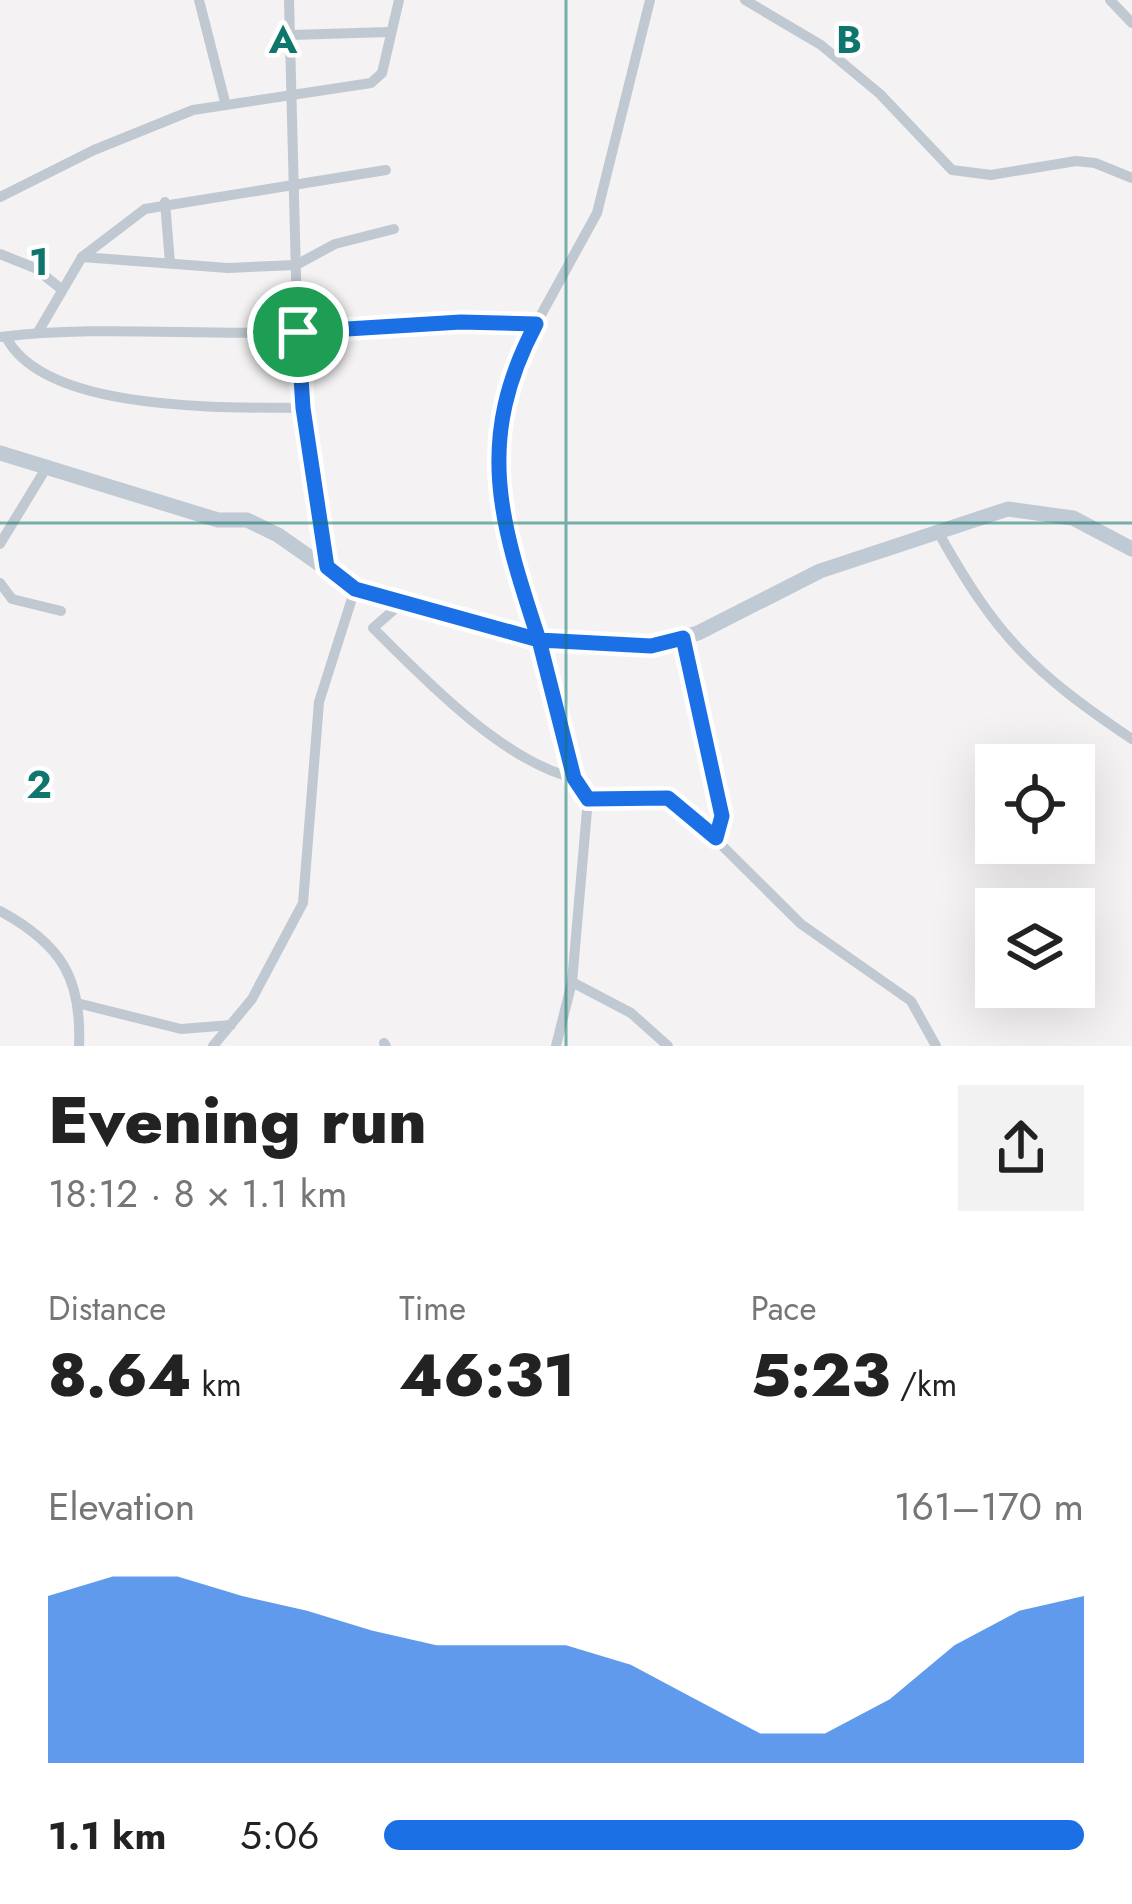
<!DOCTYPE html>
<meta charset="utf-8">
<style>
body{margin:0;font-family:Jost,sans-serif;background:#f2f2f2;color:#222;height:100vh;display:flex;flex-direction:column;font-size:45px;white-space:nowrap}
*{box-sizing:border-box;margin:0}
p{font-size:39px;color:#767676}
.icon{flex:none;width:66px;height:66px;fill:none;stroke:currentColor;stroke-width:2;stroke-linecap:round;stroke-linejoin:round}
.map{position:relative;height:1046px;overflow:hidden}
.details{display:flex;flex-direction:column;background:#fff;flex:1}
.details>*{flex:none}
.buttons{position:absolute;left:975px;top:744px;display:grid;gap:24px}
.buttons a{display:grid;place-items:center;width:120px;height:120px;border-radius:0px;background:#fff;box-shadow:0 12px 48px #0002;font-size:60px}
.pin{position:absolute;display:grid;place-items:center;width:102px;height:102px;color:#fff;margin:-51px;border:6px solid #fff;border-radius:50%;box-shadow:0 3px 12px #0007}
.round{display:grid;place-items:center;flex:none;width:126px;height:126px;border-radius:0px;background:#f2f2f2}
.summary{display:flex;align-items:center;justify-content:space-between;height:204px;padding:0 48px}
h1{font-size:66px;font-weight:800;line-height:90px}
.stats{display:grid;grid-template-columns:repeat(3,1fr);gap:18px;height:204px;padding:12px 48px}
.stats div{display:grid;align-content:center}
.stats b{font-size:60px;font-weight:800}
.stats small{font-size:33px;font-weight:400}
.stats p{font-size:33px}
.chart{height:336px;padding:24px 48px}
.chart p{display:flex;justify-content:space-between}
.chart svg{width:100%;height:216px;margin-top:12px;fill:#1c70e5;opacity:.7}
ul{padding:0 48px;list-style:none;font-size:39px}
li{display:grid;grid-template-columns:192px 144px 1fr;align-items:center;height:90px}
li i{height:30px;border-radius:15px;background:#1c70e5}
.map>svg:first-child{display:block}
</style>
<div class="map">
<svg width="1132" height="1046" viewBox="0 0 1132 1046">
<rect width="100%" height="100%" fill="#f4f2f2"/>
<g fill="none" stroke-linecap="round" stroke-linejoin="round">
<g stroke="#c0c9d1" stroke-width="10">
<polyline points="199,0 225,102"/>
<polyline points="289,0 298,353 327,567"/>
<polyline points="745,0 821,45 880,94 952,170 991,175 1076,161 1095,163 1132,178"/>
<polyline points="1110,0 1132,23"/>
<polyline points="291,35 389,32"/>
<polyline points="0,197 94,150 193,110 371,83 382,73 399,0"/>
<polyline points="165,202 170,263"/>
<polyline points="0,254 35,268 60,288"/>
<polyline points="82,257 228,268 296,265 335,244 394,229"/>
<polyline points="38,332 82,257 145,209 386,170"/>
<path d="M0,337C98,325 197,336 296,332C376,330 455,322 536,324"/>
<path d="M6,337C45,413 226,407 303,408"/>
<path d="M937,530C996,636 1032,672 1132,739"/>
<polyline points="0,544 48,465"/>
<polyline points="0,583 12,599 61,611"/>
<path d="M404,601L373,628C425,680 503,761 574,778"/>
<polyline points="683,638 722,816 717,837"/>
<polyline points="588,799 657,795 687,811 801,924 911,1001 936,1046"/>
<path d="M0,911C61,944 82,978 79,1046"/>
<polyline points="572,982 631,1013 668,1046"/>
<polyline points="81,1004 181,1029 231,1025"/>
<polyline points="384,1043 386,1046"/>
<polyline points="213,1046 252,999 303,903 319,702 355,589"/>
<polyline points="556,1046 572,982 588,799 574,778 557,697 502,520 498,427 519,355 597,213 650,0"/>
</g>
<polyline stroke="#c0cad5" stroke-width="15" points="0,453 218,520 247,520 278,535 355,589 539,640 610,646 651,646 698,633 820,571 1008,509 1073,518 1132,549"/>
</g>
<g fill="none" stroke-linecap="round" stroke-linejoin="round">
<defs>
<path id="route" d="M298,332L303,408L327,567L355,589L539,640L574,778L588,799L668,798L716,838L722,816L683,638L651,646L539,640C500,521 474,441 536,324L461,322L298,332"/>
</defs>
<use href="#route" stroke="#fff" stroke-width="24"/>
<use href="#route" stroke="#1c70e5" stroke-width="15"/>
</g>
<path fill="none" stroke="#0f766e" stroke-width="3" stroke-opacity="0.55" d="M566,0V1046M0,523H1132"/>
<g font-size="39" text-anchor="middle" font-weight="bold" fill="#0f766e" stroke="#fff" stroke-width="9" stroke-linejoin="round" paint-order="stroke">
<text x="283" y="53">A</text>
<text x="849" y="53">B</text>
<text x="39" y="275">1</text>
<text x="39" y="798">2</text>
</g>
</svg>
<div class="buttons">
<a><svg class="icon" aria-label="locate" viewBox="0 0 24 24"><circle cx="12" cy="12" r="6"/><path d="M12 2v4M12 18v4M2 12h4M18 12h4"/></svg></a>
<a><svg class="icon" aria-label="layers" viewBox="0 0 24 24"><path d="M12 4l9 5-9 5-9-5zM3 14l9 5 9-5"/></svg></a>
</div>
<div class="pin" style="left:298px;top:332px;background:#1e9e55"><svg class="icon" aria-label="arrive" viewBox="0 0 24 24"><path d="M6 21V4h12l-3 4 3 4H6"/></svg></div>
</div>
<section class="details">
<div class="summary"><div><h1>Evening run</h1><p>18:12 · 8 × 1.1 km</p></div><a class="round"><svg class="icon" aria-label="share" viewBox="0 0 24 24"><path d="M12 15V3M7 8l5-5 5 5M5 13v7h14v-7"/></svg></a></div>
<div class="stats">
<div><p>Distance</p><b>8.64<small> km</small></b></div>
<div><p>Time</p><b>46:31</b></div>
<div><p>Pace</p><b>5:23<small> /km</small></b></div>
</div>
<div class="chart"><p><span>Elevation</span>161–170 m</p>
<svg viewBox="0 0 160 44" preserveAspectRatio="none"><path d="M0 44V10L10 6L20 6L30 10L40 13L50 17L60 20L70 20L80 20L90 24L100 31L110 38L120 38L130 31L140 20L150 13L160 10V44z"/></svg>
</div>
<ul>
<li><b>1.1 km</b>5:06<i style="width:100%"></i></li>
</ul>
</section>
